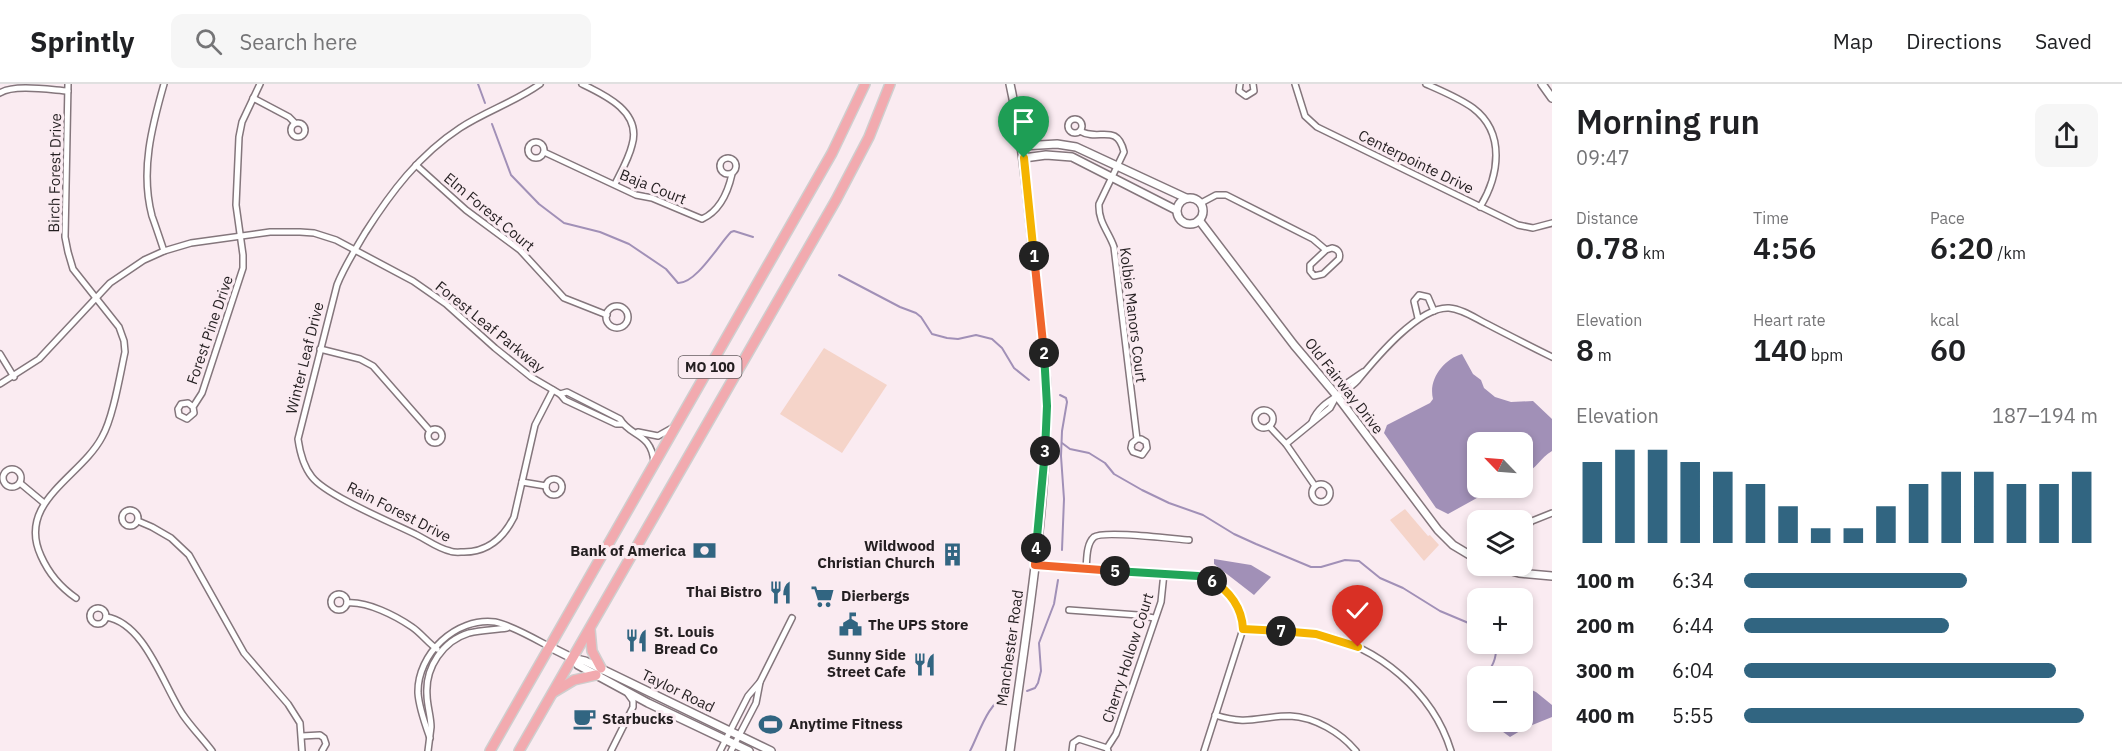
<!DOCTYPE html>
<meta charset="utf-8">
<style>
body{margin:0;font-family:"IBM Plex Sans",sans-serif;background:#f6f6f6;color:#202124;height:100vh;display:flex;flex-direction:column;font-size:22px;white-space:nowrap}
*{box-sizing:border-box;margin:0}
p{font-size:20px;color:#757577}
.icon{flex:none;width:33px;height:33px;fill:none;stroke:currentColor;stroke-width:2;stroke-linecap:round;stroke-linejoin:round}
.map{position:relative;flex:1;overflow:hidden}
.sheet{display:flex;flex-direction:column;background:#fff;width:570px}
.sheet>*{flex:none}
.needle{width:39px;rotate:295deg}
.controls{position:absolute;left:1467px;top:348px;display:grid;gap:12px}
.controls a{display:grid;place-items:center;width:66px;height:66px;border-radius:12px;background:#fff;box-shadow:0 3px 9px #0003;font-size:30px}
.pin{position:absolute;display:grid;place-items:center;width:51px;height:51px;color:#fff;margin:-62px -26px;border-radius:50% 50% 50% 0;rotate:-45deg;box-shadow:0 0 6px #0007}
.pin .icon{rotate:45deg}
.km{position:absolute;width:30px;height:30px;margin:-15px;border-radius:50%;background:#222;color:#fff;font-size:16px;line-height:30px;text-align:center}
.round{display:grid;place-items:center;flex:none;width:63px;height:63px;border-radius:12px;background:#f6f6f6}
.summary{display:flex;align-items:center;justify-content:space-between;height:102px;padding:0 24px}
h1{font-size:33px;font-weight:600;line-height:45px}
.stats{display:grid;grid-template-columns:repeat(3,1fr);gap:9px;height:102px;padding:6px 24px}
.stats div{display:grid;align-content:center}
.stats b{font-size:30px;font-weight:600}
.stats small{font-size:16px;font-weight:400}
.stats p{font-size:16px}
.chart{height:168px;padding:12px 24px}
.chart p{display:flex;justify-content:space-between}
.chart svg{width:100%;height:108px;margin-top:6px;stroke:#316581;stroke-width:6}
ul{padding:0 24px;list-style:none;font-size:20px}
li{display:grid;grid-template-columns:96px 72px 1fr;align-items:center;height:45px}
li i{height:15px;border-radius:8px;background:#316581}
header{display:flex;align-items:center;gap:36px;box-sizing:border-box;height:84px;padding:0 30px;background:#fff;border-bottom:2px solid #e0e0e0}
header strong{font-size:28px}
nav{display:flex;gap:33px;margin-inline-start:auto;font-size:21px}
.search{width:420px;height:54px;background:#f6f6f6;display:flex;align-items:center;gap:15px;box-sizing:border-box;padding:0 21px;border-radius:12px;color:#757577;font-size:22px}
main{display:flex;flex:1;min-height:0}
.map>svg:first-child{display:block}
</style>
<header>
<strong>Sprintly</strong>
<div class="search"><svg class="icon" aria-label="search" viewBox="0 0 24 24"><circle cx="10" cy="10" r="6"/><path d="M15 15l6 6"/></svg>Search here</div>
<nav><a>Map</a><a>Directions</a><a>Saved</a></nav>
</header>
<main>
<div class="map">
<svg width="1552" height="667" viewBox="0 0 1552 667">
<rect width="100%" height="100%" fill="#faebf1"/>
<g fill="#f5d4c9">
<polygon points="824,264 887,301 842,369 780,330"/>
<polygon points="1405,425 1428,452 1430,451 1439,461 1424,477 1390,436"/>
</g>
<g fill="#a190b7">
<path d="M1462,270L1473,290L1481,296L1484,304L1495,313L1511,318L1533,317L1552,335V367C1540,374 1536,386 1523,390L1522,358H1478V404H1495L1448,430L1436,424L1384,349L1387,341L1430,319L1433,315C1428,295 1444,275 1462,270Z"/>
<polygon points="1214,475 1251,481 1271,493 1254,511 1214,480"/>
<polygon points="1523,602 1536,608 1552,621 1552,633 1525,644 1510,653 1499,645 1494,638 1522,638"/>
</g>
<g fill="none" stroke-linecap="round" stroke-linejoin="round">
<g stroke="#a190b7" stroke-width="2">
<polyline points="478,0 485,19"/>
<path d="M492,40L511,91L539,120L564,139L600,148L629,160L666,185L678,199C696,200 719,160 731,148L734,147L753,153"/>
<polyline points="839,191 900,223 916,229 921,233 932,250 947,254 958,255 976,251 992,255 1002,264 1014,284 1029,296"/>
<polyline points="1060,311 1066,314 1067,318 1062,347 1061,372 1064,415 1062,466"/>
<polyline points="1062,359 1070,365 1089,369 1105,379 1114,390 1142,406 1169,419 1203,431 1234,450 1256,460 1311,483 1321,483 1345,476 1359,477 1380,494 1403,504 1440,527 1478,543"/>
<path d="M1486,591C1493,582 1498,571 1495,560"/>
<polyline points="1027,607 1035,604 1038,599 1041,587 1039,559 1054,520 1058,496"/>
<path d="M970,667C979,650 988,617 1008,611"/>
</g>
<defs>
<g id="minor">
<path d="M68,0L65,153L68,168L73,185L119,243L124,257L125,268C120,291 113,334 102,353C81,393 16,418 41,472C49,490 60,503 76,514"/>
<path d="M164,0C152,42 140,87 152,132C156,143 160,155 164,167"/>
<path d="M540,0C515,18 486,27 460,44C419,71 391,108 365,149C355,166 344,183 337,201L298,355C300,369 303,382 312,393C327,412 393,439 417,451C427,456 439,465 450,467C454,469 460,468 464,468C488,468 504,453 514,433L535,341L553,306"/>
<path d="M582,0C605,11 642,28 632,61C629,74 621,88 615,100"/>
<polyline points="1240,0 1239,7 1246,12 1254,7 1253,0"/>
<polyline points="1295,0 1305,32 1317,43 1518,141 1533,144 1552,139"/>
<path d="M1426,0C1442,7 1459,14 1473,24C1506,49 1499,92 1480,123"/>
<path d="M0,9C14,0 51,6 68,7"/>
<polyline points="253,14 289,33 295,39"/>
<circle cx="1075" cy="42" r="7"/>
<circle cx="298" cy="46" r="7"/>
<path d="M1080,47C1098,58 1117,38 1124,68L1099,120C1098,138 1109,148 1114,163L1137,355L1132,359L1131,364L1133,368L1142,371L1147,364L1146,358L1141,355H1137"/>
<circle cx="536" cy="66" r="8"/>
<path d="M544,68L636,111L652,114L702,135C720,127 728,108 732,90"/>
<circle cx="728" cy="82" r="8"/>
<polyline points="416,81 466,126 520,166 564,214 607,231"/>
<path d="M1201,119L1216,111H1226L1313,155L1326,166L1310,181V187L1314,192L1323,190L1339,175C1341,169 1338,165 1332,164L1326,166"/>
<circle cx="617" cy="233" r="11"/>
<polyline points="1418,234 1414,217 1419,211 1428,213 1434,227"/>
<polyline points="320,265 360,275 373,282 430,347"/>
<polyline points="0,270 14,293"/>
<polyline points="0,300 39,275 110,199 144,176 164,167 191,159 270,148 300,148 314,149 336,156 413,197 446,220 495,264 531,293 560,310 565,316 616,340 623,340"/>
<polyline points="1341,308 1344,301 1363,288"/>
<path d="M560,310L567,308L620,335C630,353 651,348 654,378"/>
<polyline points="193,323 188,319 181,320 178,325 179,331 187,335 194,329 193,323 202,309 243,184 243,171 236,121 239,53 242,38 260,0"/>
<circle cx="1264" cy="335" r="9"/>
<path d="M1312,338C1320,316 1344,312 1358,296C1376,274 1419,222 1449,224C1462,225 1475,234 1487,240C1508,251 1530,262 1552,273"/>
<polyline points="1269,342 1286,360 1315,402"/>
<circle cx="435" cy="352" r="7"/>
<polyline points="638,348 658,352 674,343"/>
<polyline points="1286,360 1330,324 1336,313"/>
<circle cx="12" cy="394" r="9"/>
<circle cx="554" cy="403" r="8"/>
<polyline points="522,398 546,402"/>
<polyline points="20,399 44,419"/>
<circle cx="1321" cy="409" r="9"/>
<circle cx="130" cy="434" r="8"/>
<polyline points="138,437 152,443 171,454 189,471 244,569 288,620 300,639 302,667"/>
<polyline points="1522,447 1532,437 1552,429"/>
<path d="M1035,481L1198,492C1223,498 1242,519 1243,545L1204,667"/>
<path d="M1086,485C1087,475 1086,460 1094,453C1103,446 1174,455 1189,456"/>
<circle cx="339" cy="518" r="8"/>
<path d="M347,519C367,517 396,532 412,543C421,549 428,559 437,565"/>
<circle cx="98" cy="532" r="8"/>
<polyline points="1069,526 1138,531 1154,534"/>
<path d="M106,533C145,539 163,601 183,631C192,644 203,655 212,667"/>
<path d="M1243,545C1268,546 1294,545 1318,550C1378,562 1433,608 1451,667"/>
<polyline points="760,598 792,534"/>
<path d="M1215,631C1248,642 1260,632 1290,632C1315,633 1341,649 1356,667"/>
<polyline points="302,652 320,651 324,654 326,660 322,667"/>
<path d="M430,654C425,640 419,624 418,609C417,570 456,533 495,538C511,541 535,555 550,563"/>
<path d="M428,667C429,659 430,651 431,643C431,633 427,621 427,611C425,583 443,557 469,549C482,546 494,546 507,544"/>
<polyline points="611,667 633,623 633,617 628,610"/>
<polyline points="720,667 748,612 760,598 756,619 731,667"/>
<polyline points="1072,667 1073,659 1079,655 1107,664"/>
<polyline points="1108,667 1107,664 1116,650 1161,518 1164,489"/>
</g>
<g id="tertiary">
<polyline points="1542,0 1552,14"/>
<polyline points="1022,62 1057,60 1076,63 1186,114"/>
<polyline points="1024,74 1046,71 1072,73 1176,126"/>
<circle cx="1190" cy="127" r="13"/>
<polyline points="1199,136 1294,261 1337,312 1438,446 1453,461 1478,476"/>
<polyline points="1494,482 1519,489 1552,492"/>
<polyline points="550,563 572,574 585,577 771,667"/>
<polyline points="572,574 578,581 648,619 749,667"/>
<path d="M1010,667C1025,554 1045,439 1047,324C1047,276 1040,228 1034,180C1028,119 1023,60 1010,0"/>
</g>
<g id="trunk">
<polyline points="590,545 592,567 601,584"/>
<polyline points="554,608 574,596 596,591"/>
<polyline points="490,667 804,118 832,69 865,0"/>
<polyline points="519,667 836,116 869,53 890,0"/>
</g>
</defs>
<use href="#minor" stroke="#84767c" stroke-width="8"/>
<use href="#tertiary" stroke="#84767c" stroke-width="10"/>
<use href="#trunk" stroke="#cfcece" stroke-width="12"/>
<use href="#minor" stroke="#fff" stroke-width="5"/>
<use href="#tertiary" stroke="#fff" stroke-width="7"/>
<use href="#trunk" stroke="#f2aaaf" stroke-width="9"/>
</g>
<g fill="none" stroke-linecap="round" stroke-linejoin="round">
<defs>
<polyline id="split-1" points="1024,74 1034,172"/>
<polyline id="split-2" points="1034,172 1044,269"/>
<polyline id="split-3" points="1044,269 1047,322 1045,367"/>
<polyline id="split-4" points="1036,464 1045,367"/>
<polyline id="split-5" points="1036,464 1035,481 1115,487"/>
<polyline id="split-6" points="1115,487 1198,492 1212,497"/>
<path id="split-7" d="M1212,497C1230,507 1242,524 1243,545L1281,547"/>
<polyline id="split-8" points="1281,547 1316,550 1358,563"/>
</defs>
<use href="#split-1" stroke="#fff" stroke-width="12"/>
<use href="#split-2" stroke="#fff" stroke-width="12"/>
<use href="#split-3" stroke="#fff" stroke-width="12"/>
<use href="#split-4" stroke="#fff" stroke-width="12"/>
<use href="#split-5" stroke="#fff" stroke-width="12"/>
<use href="#split-6" stroke="#fff" stroke-width="12"/>
<use href="#split-7" stroke="#fff" stroke-width="12"/>
<use href="#split-8" stroke="#fff" stroke-width="12"/>
<use href="#split-1" stroke="#f5b400" stroke-width="8"/>
<use href="#split-2" stroke="#f0652b" stroke-width="8"/>
<use href="#split-3" stroke="#22a559" stroke-width="8"/>
<use href="#split-4" stroke="#22a559" stroke-width="8"/>
<use href="#split-5" stroke="#f0652b" stroke-width="8"/>
<use href="#split-6" stroke="#22a559" stroke-width="8"/>
<use href="#split-7" stroke="#f5b400" stroke-width="8"/>
<use href="#split-8" stroke="#f5b400" stroke-width="8"/>
</g>
<defs>
<symbol id="bank-bare" viewBox="-9 -9 18 18"><path d="M-6-4H6V4H-6ZM0-2.3a2.3 2.3 0 1 0 0 4.6a2.3 2.3 0 1 0 0-4.6Z" fill="#316581" stroke="#faebf1" stroke-width="2.5" paint-order="stroke"/></symbol>
<symbol id="building-bare" viewBox="-9 -9 18 18"><path d="M-4-6H4V6H1V3H-1V6H-4ZM-2.5-4.3h1.7v1.8h-1.7ZM.8-4.3h1.7v1.8H.8ZM-2.5-1h1.7V.8h-1.7ZM.8-1h1.7V.8H.8Z" fill="#316581" stroke="#faebf1" stroke-width="2.5" paint-order="stroke"/></symbol>
<symbol id="restaurant-bare" viewBox="-9 -9 18 18"><path d="M-5-6h1v4h1v-4h1v4h1v-4h1v5L-1.5 .5V6h-2V.5L-5-1ZM5-6V6H3V1.5H1.5Q1.5-4 5-6Z" fill="#316581" stroke="#faebf1" stroke-width="2.5" paint-order="stroke"/></symbol>
<symbol id="supermarket-bare" viewBox="-9 -9 18 18"><path d="M-6-5.5h2.5l.6 2H6L4.5 2H-2.5L-4.4-4H-6ZM-1.5 3.2a1.3 1.3 0 1 0 .1 0ZM3 3.2a1.3 1.3 0 1 0 .1 0Z" fill="#316581" stroke="#faebf1" stroke-width="2.5" paint-order="stroke"/></symbol>
<symbol id="civic-bare" viewBox="-9 -9 18 18"><path d="M-.6-6.5H3V-4.5H.6V-3L4-1V1h2V6H-6V1h2V-1L-.6-3ZM-1.2 2.5V6h2.4V2.5Z" fill="#316581" stroke="#faebf1" stroke-width="2.5" paint-order="stroke"/></symbol>
<symbol id="cafe-bare" viewBox="-9 -9 18 18"><path d="M-5.5-4.5H6V0H3Q3 3.5 0 3.5H-2.5Q-5.5 3.5-5.5 0ZM3-3.2v2h1.7v-2ZM-6 4.5H4V6H-6Z" fill="#316581" stroke="#faebf1" stroke-width="2.5" paint-order="stroke"/></symbol>
<symbol id="stadium-bare" viewBox="-9 -9 18 18"><path d="M0-5a6.5 5 0 1 0 0 10a6.5 5 0 1 0 0-10ZM-3.5-1.8h7v3.6h-7Z" fill="#316581" stroke="#faebf1" stroke-width="2.5" paint-order="stroke"/></symbol>
</defs>
<g fill-rule="evenodd">
<use href="#bank-bare" x="688" y="450" width="33" height="33"/>
<use href="#building-bare" x="936" y="454" width="33" height="33"/>
<use href="#restaurant-bare" x="764" y="492" width="33" height="33"/>
<use href="#supermarket-bare" x="806" y="496" width="33" height="33"/>
<use href="#civic-bare" x="834" y="524" width="33" height="33"/>
<use href="#restaurant-bare" x="620" y="540" width="33" height="33"/>
<use href="#restaurant-bare" x="908" y="564" width="33" height="33"/>
<use href="#cafe-bare" x="568" y="618" width="33" height="33"/>
<use href="#stadium-bare" x="754" y="624" width="33" height="33"/>
</g>
<g text-anchor="middle" stroke-width="6" stroke-linejoin="round" paint-order="stroke">
<rect fill="#faebf1" stroke="#645c5f" stroke-width="1.5" x="678.5" y="272" width="63" height="22" rx="4.5"/>
<g font-size="14" font-weight="bold" fill="#241f21">
<text x="710" y="288">MO 100</text>
</g>
<g font-size="15" fill="#241f21" stroke="#faebf1">
<text transform="translate(1416 78) rotate(26)" y="5">Centerpointe Drive</text>
<text transform="translate(55 89) rotate(-89)" y="5">Birch Forest Drive</text>
<text transform="translate(653 103) rotate(22)" y="5">Baja Court</text>
<text transform="translate(489 128) rotate(40)" y="5">Elm Forest Court</text>
<text transform="translate(1133 231) rotate(83)" y="5">Kolbie Manors Court</text>
<text transform="translate(490 243) rotate(39)" y="5">Forest Leaf Parkway</text>
<text transform="translate(210 246) rotate(-71)" y="5">Forest Pine Drive</text>
<text transform="translate(305 274) rotate(-76)" y="5">Winter Leaf Drive</text>
<text transform="translate(1344 302) rotate(52)" y="5">Old Fairway Drive</text>
<text transform="translate(399 428) rotate(27)" y="5">Rain Forest Drive</text>
<text transform="translate(1010 564) rotate(-82)" y="5">Manchester Road</text>
<text transform="translate(1128 574) rotate(-72)" y="5">Cherry Hollow Court</text>
<text transform="translate(678 607) rotate(26)" y="5">Taylor Road</text>
</g>
<g font-size="15" font-weight="bold" fill="#241f21" stroke="#faebf1" text-anchor="start">
<text x="935" y="467" text-anchor="end">Wildwood<tspan x="935" dy="17">Christian Church</tspan></text>
<text x="686" y="472" text-anchor="end">Bank of America</text>
<text x="762" y="513" text-anchor="end">Thai Bistro</text>
<text x="841" y="517">Dierbergs</text>
<text x="868" y="546">The UPS Store</text>
<text x="654" y="553">St. Louis<tspan x="654" dy="17">Bread Co</tspan></text>
<text x="906" y="576" text-anchor="end">Sunny Side<tspan x="906" dy="17">Street Cafe</tspan></text>
<text x="602" y="640">Starbucks</text>
<text x="789" y="645">Anytime Fitness</text>
</g>
</g>
</svg>
<div class="controls">
<a><svg class="needle" viewBox="-14 -14 28 28"><path d="M0-13l5 13h-10z" fill="#e53935"/><path d="M0 13l5-13h-10z" fill="#757577"/></svg></a>
<a><svg class="icon" aria-label="layers" viewBox="0 0 24 24"><path d="M12 4l9 5-9 5-9-5zM3 14l9 5 9-5"/></svg></a>
<a>+</a>
<a>−</a>
</div>
<div class="pin" style="left:1024px;top:74px;background:#1e9e55"><svg class="icon" aria-label="arrive" viewBox="0 0 24 24"><path d="M6 21V4h12l-3 4 3 4H6"/></svg></div>
<div class="pin" style="left:1358px;top:563px;background:#d93025"><svg class="icon" aria-label="check" viewBox="0 0 24 24"><path d="M5 12l5 5 9-10"/></svg></div>
<b class="km" style="left:1034px;top:172px">1</b>
<b class="km" style="left:1044px;top:269px">2</b>
<b class="km" style="left:1045px;top:367px">3</b>
<b class="km" style="left:1036px;top:464px">4</b>
<b class="km" style="left:1115px;top:487px">5</b>
<b class="km" style="left:1212px;top:497px">6</b>
<b class="km" style="left:1281px;top:547px">7</b>
</div>
<section class="sheet">
<div class="summary"><div><h1>Morning run</h1><p>09:47</p></div><a class="round"><svg class="icon" aria-label="share" viewBox="0 0 24 24"><path d="M12 15V3M7 8l5-5 5 5M5 13v7h14v-7"/></svg></a></div>
<div class="stats">
<div><p>Distance</p><b>0.78<small> km</small></b></div>
<div><p>Time</p><b>4:56</b></div>
<div><p>Pace</p><b>6:20<small> /km</small></b></div>
</div>
<div class="stats">
<div><p>Elevation</p><b>8<small> m</small></b></div>
<div><p>Heart rate</p><b>140<small> bpm</small></b></div>
<div><p>kcal</p><b>60</b></div>
</div>
<div class="chart"><p><span>Elevation</span>187–194 m</p>
<svg viewBox="0 0 160 44" preserveAspectRatio="none"><path d="M5 44V11M15 44V6M25 44V6M35 44V11M45 44V15M55 44V20M65 44V29M75 44V38M85 44V38M95 44V29M105 44V20M115 44V15M125 44V15M135 44V20M145 44V20M155 44V15"/></svg>
</div>
<ul>
<li><b>100 m</b>6:34<i style="width:63%"></i></li>
<li><b>200 m</b>6:44<i style="width:58%"></i></li>
<li><b>300 m</b>6:04<i style="width:88%"></i></li>
<li><b>400 m</b>5:55<i style="width:96%"></i></li>
</ul>
</section>
</main>
